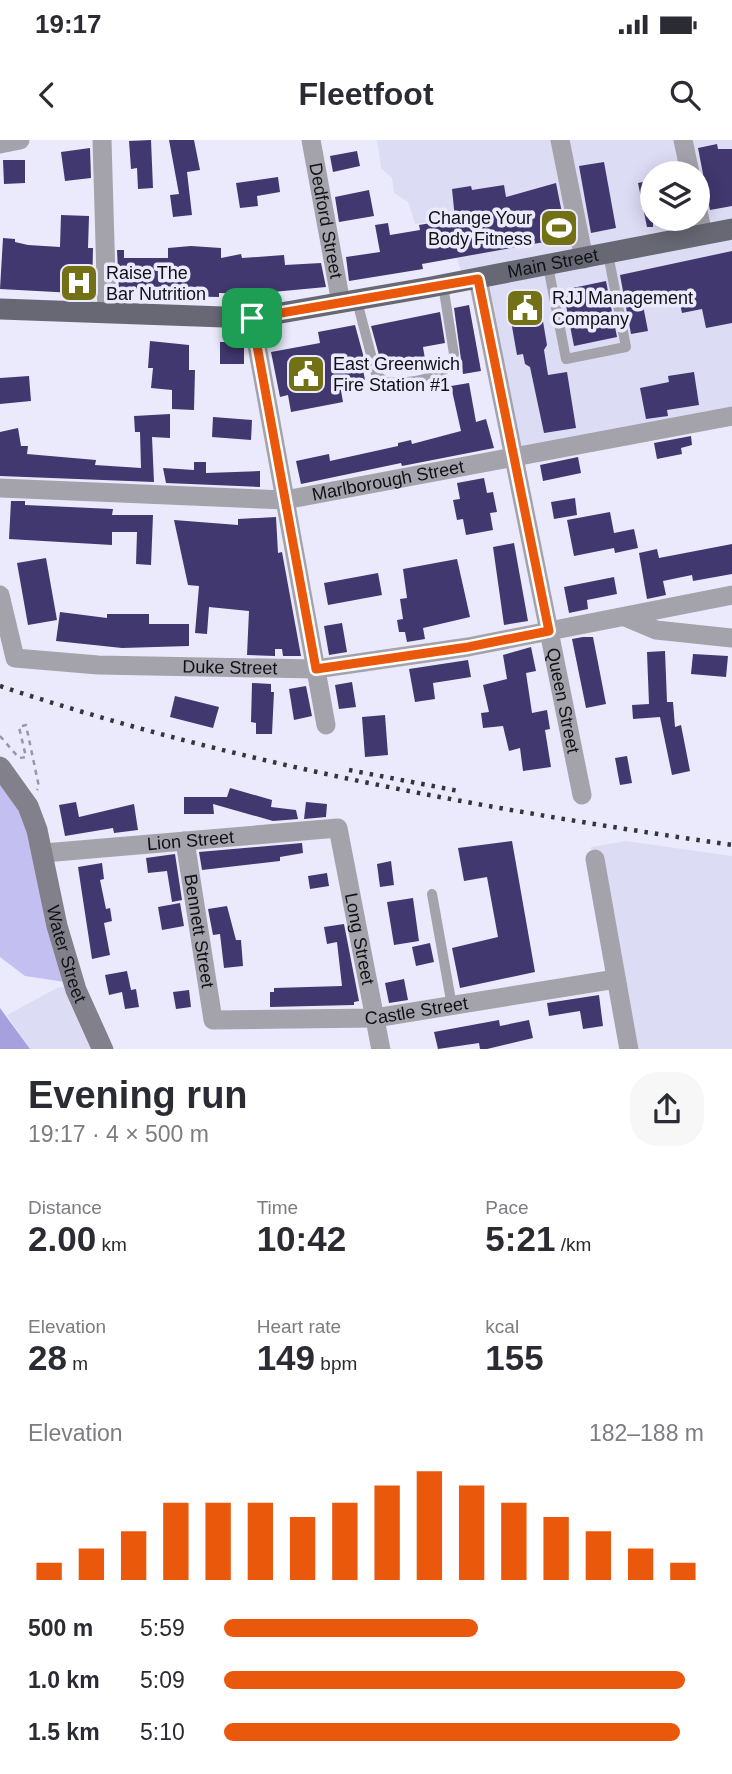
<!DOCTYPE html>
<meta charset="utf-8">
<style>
body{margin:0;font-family:Helvetica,sans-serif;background:#f7f7f7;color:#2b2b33;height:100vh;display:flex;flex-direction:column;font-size:26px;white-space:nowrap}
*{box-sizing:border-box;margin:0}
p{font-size:23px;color:#7c7c81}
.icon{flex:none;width:38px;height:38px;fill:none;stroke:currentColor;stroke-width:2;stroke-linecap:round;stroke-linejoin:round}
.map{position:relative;height:909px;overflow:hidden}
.drawer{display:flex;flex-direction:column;background:#fff;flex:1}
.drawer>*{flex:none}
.tools{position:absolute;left:640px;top:21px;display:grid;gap:14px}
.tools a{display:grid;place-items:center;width:70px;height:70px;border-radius:50%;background:#fff;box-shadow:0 4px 18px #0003;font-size:35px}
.pin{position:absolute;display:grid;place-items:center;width:60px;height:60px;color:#fff;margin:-30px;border-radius:14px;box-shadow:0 4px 10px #0006}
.round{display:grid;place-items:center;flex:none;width:74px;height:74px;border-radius:28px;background:#f7f7f7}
.head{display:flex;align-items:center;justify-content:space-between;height:119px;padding:0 28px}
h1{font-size:38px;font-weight:700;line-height:52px}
.metrics{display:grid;grid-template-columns:repeat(3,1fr);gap:10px;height:119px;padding:7px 28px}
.metrics div{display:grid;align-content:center}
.metrics b{font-size:35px;font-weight:700}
.metrics small{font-size:19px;font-weight:400}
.metrics p{font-size:19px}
.chart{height:196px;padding:14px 28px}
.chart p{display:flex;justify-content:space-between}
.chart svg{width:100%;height:126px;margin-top:7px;stroke:#ea580c;stroke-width:6}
ul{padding:0 28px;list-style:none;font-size:23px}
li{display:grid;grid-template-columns:112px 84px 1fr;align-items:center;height:52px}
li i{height:18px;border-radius:9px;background:#ea580c}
.status{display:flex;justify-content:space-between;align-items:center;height:49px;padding:0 35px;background:#fff;direction:ltr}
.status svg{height:19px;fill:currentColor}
header{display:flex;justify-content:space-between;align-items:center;height:91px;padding:0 28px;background:#fff;font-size:32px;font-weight:700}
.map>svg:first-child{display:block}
</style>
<div class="status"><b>19:17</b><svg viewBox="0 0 49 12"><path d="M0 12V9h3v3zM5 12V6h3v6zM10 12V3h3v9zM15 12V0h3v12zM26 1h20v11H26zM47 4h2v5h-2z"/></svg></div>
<header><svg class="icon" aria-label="back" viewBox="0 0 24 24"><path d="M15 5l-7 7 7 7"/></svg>Fleetfoot<svg class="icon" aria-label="search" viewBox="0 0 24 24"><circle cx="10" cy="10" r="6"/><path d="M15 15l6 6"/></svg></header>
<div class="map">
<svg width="732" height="910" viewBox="0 0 732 910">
<rect width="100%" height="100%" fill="#ebeafc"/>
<g fill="#dddcf5" fill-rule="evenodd">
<path d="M377,0H732V274L517,314L474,141L463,139L446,80L415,84L408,62L394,53L392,38L381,28ZM653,33H698V79H653Z"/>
<polygon points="626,701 732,716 732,909 626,909 591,707"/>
<polygon points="74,844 105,909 30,909 7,875 57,848"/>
</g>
<polygon fill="#c3bff1" points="0,638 31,691 65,842 25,836 0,817"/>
<polygon fill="#a6a0df" points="0,868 30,909 0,909"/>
<g fill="#40386e">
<polygon points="151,0 153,48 138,49 137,28 131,29 129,1"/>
<polygon points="169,0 194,0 200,30 187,32 192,75 173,77 170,55 179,54"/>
<polygon points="717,4 718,9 732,9 732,66 710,70 698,8"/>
<polygon points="90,8 91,38 65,41 61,12"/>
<polygon points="357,11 360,26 333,32 330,16"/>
<polygon points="3,20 25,20 25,43 4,44"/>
<polygon points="604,22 616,88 591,93 579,26"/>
<polygon points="278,37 280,52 257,56 258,66 240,68 236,43"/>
<polygon points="653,40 653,87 647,87 638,43"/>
<polygon points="556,43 567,98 422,124 423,129 349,141 346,117 380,112 375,85 388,83 390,95 420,90 419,85 455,79 452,49 471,46 472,50 504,45 506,57"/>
<polygon points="369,50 374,76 339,82 335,57"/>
<polygon points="61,75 89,76 88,108 93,108 92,154 0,149 3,98 15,99 15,102 28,105 60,107"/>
<polygon points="191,106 221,108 221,118 241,114 242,118 284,115 285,125 321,123 326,147 252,154 219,153 219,157 170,156 170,151 119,151 117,110 124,110 124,118 168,118 168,108"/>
<polygon points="732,111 732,183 706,188 702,169 682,173 678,154 642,160 648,191 631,194 620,135"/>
<polygon points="606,141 617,197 574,206 563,150"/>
<polygon points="538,152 547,205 544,210 548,235 567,232 576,288 544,293 530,227 525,224 523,214 517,215 507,158"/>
<polygon points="469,165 481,231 463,234 454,168"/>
<polygon points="440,172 445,203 423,207 425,219 382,226 371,186"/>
<polygon points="355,185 367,229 363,230 365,240 340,245 343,262 291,272 288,255 280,257 271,212 320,203 318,192"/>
<polygon points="150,201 189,205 189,230 195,230 194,270 172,269 172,250 151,248 153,228 148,228"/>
<rect x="220" y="202" width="24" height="22"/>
<polygon points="694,232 699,265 667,270 668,276 646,279 640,248 669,242 668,236"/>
<polygon points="29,236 31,261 0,264 0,238"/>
<polygon points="469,243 476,282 486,279 494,308 402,326 401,323 301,344 296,321 329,314 330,321 398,306 398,303 411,300 412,304 461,291 451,246"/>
<polygon points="170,274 170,298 152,297 154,342 0,336 0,292 18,288 21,306 28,306 27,314 96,320 95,325 141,328 140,292 135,292 134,276"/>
<polygon points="213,277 252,280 251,300 212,297"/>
<polygon points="691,296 692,305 681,308 682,314 657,319 654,303"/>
<polygon points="578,317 581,333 543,341 540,325"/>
<polygon points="194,322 206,322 206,333 260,331 260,347 166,343 163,328 194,330"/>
<polygon points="484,338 487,353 493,352 497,372 490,373 493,390 466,395 463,379 457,380 453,360 460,359 457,343"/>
<polygon points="575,358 577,375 554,379 551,362"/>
<polygon points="11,361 25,361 25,365 113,369 112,375 153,375 151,425 136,424 137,392 112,392 112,405 9,399"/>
<polygon points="610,372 614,393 634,389 638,408 615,413 614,408 574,416 567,380"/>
<polygon points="276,377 278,413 282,412 301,516 283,516 282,509 275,509 275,516 247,515 249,471 209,467 207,494 195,493 199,446 188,445 174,380 238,385 238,379"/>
<polygon points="514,403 528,481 504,485 493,407"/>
<polygon points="732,404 732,434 693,441 692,435 663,441 666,455 647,459 639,413 657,409 659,418"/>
<polygon points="46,418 57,480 28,485 17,423"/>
<polygon points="457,419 470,477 423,488 425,499 407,502 405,492 399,492 397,480 403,479 400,459 407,458 403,429"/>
<polygon points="378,433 382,455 328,465 324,443"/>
<polygon points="614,437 617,454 587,460 588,469 569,473 564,447"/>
<polygon points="60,472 107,478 107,474 149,474 149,484 189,484 189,506 122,508 56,501"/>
<polygon points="342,483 347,512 329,515 324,486"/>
<polygon points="583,497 593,497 606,564 586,568 572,499"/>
<polygon points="531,507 536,531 526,533 532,573 547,570 550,589 545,590 551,627 523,631 520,608 509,611 503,586 483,588 481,573 489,572 483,545 507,539 503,515"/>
<polygon points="665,511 667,562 673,562 675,587 681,585 690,631 672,635 660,577 633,579 632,565 649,564 647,512"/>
<polygon points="693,514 728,516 726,537 691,534"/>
<polygon points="468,520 471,537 433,543 435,559 415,562 409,529"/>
<polygon points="352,542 356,567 339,569 335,545"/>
<polygon points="252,543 271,544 271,552 274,552 272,594 256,594 256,583 251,582"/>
<polygon points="306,546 312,576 294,580 289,549"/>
<polygon points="175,556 219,567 213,588 170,577"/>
<polygon points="385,575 388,615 365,617 362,577"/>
<polygon points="627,616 632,643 620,645 615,618"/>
<polygon points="230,648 272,660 271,667 296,670 298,679 273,681 213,664 214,674 184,674 184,657 227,657"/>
<polygon points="76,662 79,677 134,664 138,690 114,693 113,688 65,696 59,665"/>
<polygon points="306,662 327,664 326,677 304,679"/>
<polygon points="512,701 535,832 460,848 452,808 498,797 487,737 464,741 458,708"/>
<polygon points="302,703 303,713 280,717 280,721 202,730 199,712"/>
<polygon points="175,714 182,760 172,762 167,731 148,733 146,718"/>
<polygon points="391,721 394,745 380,747 377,724"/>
<polygon points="102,723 104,739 100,740 106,769 110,768 112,781 104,783 110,815 92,819 78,727"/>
<polygon points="327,733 329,746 310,749 308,736"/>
<polygon points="413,758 419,801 394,805 387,762"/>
<polygon points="180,763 184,786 162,790 158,767"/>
<polygon points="227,766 236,800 241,800 243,826 224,828 220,794 213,795 208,769"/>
<polygon points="344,784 359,861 354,862 354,865 270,867 270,852 274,852 274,848 342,846 337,802 327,804 324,787"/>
<polygon points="430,803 434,822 416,826 412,807"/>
<polygon points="127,831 131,850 136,849 139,867 125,869 122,852 109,855 105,835"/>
<polygon points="404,839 408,860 389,863 385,843"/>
<polygon points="189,850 191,867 176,869 173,852"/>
<polygon points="599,855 603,886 583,889 580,871 549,876 547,863"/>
<polygon points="499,880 500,886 529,880 533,898 487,909 480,909 479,903 438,909 434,892"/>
</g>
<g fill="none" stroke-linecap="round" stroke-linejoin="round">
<polyline stroke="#9897a5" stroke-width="2.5" stroke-dasharray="5 5" stroke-linecap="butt" points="0,596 19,618 26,617 19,587 26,585 39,647 37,650"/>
<g stroke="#a4a3ab" stroke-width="10">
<polyline points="548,126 566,219 626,207 608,114"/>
<path d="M357,161L376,234L385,242C407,244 449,240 454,214L443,145"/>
<polyline points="432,754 452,866"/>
</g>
<g stroke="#a4a3ab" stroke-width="19">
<polyline points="102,0 107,173"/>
<path id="s1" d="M311,0L341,163"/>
<polyline points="560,0 584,119"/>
<polyline points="683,0 690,33"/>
<polyline points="0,4 20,0"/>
<polyline points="698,71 703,95"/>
<path id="s2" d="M478,139L582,655"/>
<polyline points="252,178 326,585"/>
<path id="s3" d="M0,348L285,360L732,276"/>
<path id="s4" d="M0,455L15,518L98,525L316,529L468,507L732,455"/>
<polyline points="625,477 656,490 732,498"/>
<path id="s5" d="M185,701L213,880L375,878L616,839"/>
<path id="s6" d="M44,713L338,688L381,910"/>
<polyline points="595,719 629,910"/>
</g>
<path stroke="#81808b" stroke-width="21" id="s7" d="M0,627L28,666L37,690L57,786L76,850L103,910"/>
<path stroke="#686875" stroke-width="21" id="s8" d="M0,169L252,178L431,147L732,89"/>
<g stroke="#34343c" stroke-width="4.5" stroke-dasharray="3.5 7" stroke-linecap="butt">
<path d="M0,546C238,625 484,669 732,705"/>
<polyline points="349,630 459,651"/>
</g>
</g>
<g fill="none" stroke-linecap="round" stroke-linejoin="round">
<defs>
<polygon id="route" points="478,139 549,491 468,507 316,529 252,178"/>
</defs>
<use href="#route" stroke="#fff" stroke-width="14"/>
<use href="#route" stroke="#ea580c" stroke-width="9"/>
</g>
<defs>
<symbol id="stadium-square" viewBox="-11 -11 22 22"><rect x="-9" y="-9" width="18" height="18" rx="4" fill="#737115" stroke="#ebeafc"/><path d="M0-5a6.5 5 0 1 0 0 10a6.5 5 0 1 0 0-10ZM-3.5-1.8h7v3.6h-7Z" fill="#fff"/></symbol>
<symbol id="hospital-square" viewBox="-11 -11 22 22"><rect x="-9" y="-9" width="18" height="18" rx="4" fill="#737115" stroke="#ebeafc"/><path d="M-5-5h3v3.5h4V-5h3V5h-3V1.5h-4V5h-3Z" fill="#fff"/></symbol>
<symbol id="civic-square" viewBox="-11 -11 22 22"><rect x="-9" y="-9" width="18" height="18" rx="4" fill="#737115" stroke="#ebeafc"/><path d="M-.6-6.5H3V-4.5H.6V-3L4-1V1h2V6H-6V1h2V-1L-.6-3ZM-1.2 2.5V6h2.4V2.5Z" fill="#fff"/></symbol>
</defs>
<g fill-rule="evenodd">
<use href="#stadium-square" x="537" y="66" width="44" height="44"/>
<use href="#hospital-square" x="57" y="121" width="44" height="44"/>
<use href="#civic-square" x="503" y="146" width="44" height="44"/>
<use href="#civic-square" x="284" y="212" width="44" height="44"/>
</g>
<g text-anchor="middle" stroke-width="7" stroke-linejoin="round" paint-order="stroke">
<g font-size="18" fill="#101016" stroke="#ebeafc" text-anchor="start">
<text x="532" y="84" text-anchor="end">Change Your<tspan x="532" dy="21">Body Fitness</tspan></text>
<text x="106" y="139">Raise The<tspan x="106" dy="21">Bar Nutrition</tspan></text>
<text x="552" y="164">RJJ Management<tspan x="552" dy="21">Company</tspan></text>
<text x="333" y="230">East Greenwich<tspan x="333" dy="21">Fire Station #1</tspan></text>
</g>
<g font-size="18" fill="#101016" stroke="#ebeafc">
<text dy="6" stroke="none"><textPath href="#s1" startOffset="82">Dedford Street</textPath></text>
<text dy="6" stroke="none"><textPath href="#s8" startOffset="558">Main Street</textPath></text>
<text dy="6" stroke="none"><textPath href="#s3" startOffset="390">Marlborough Street</textPath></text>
<text dy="6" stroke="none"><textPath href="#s4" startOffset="280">Duke Street</textPath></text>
<text dy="6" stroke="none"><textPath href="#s2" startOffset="430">Queen Street</textPath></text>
<text dy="6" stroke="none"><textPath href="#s6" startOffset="147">Lion Street</textPath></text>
<text dy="6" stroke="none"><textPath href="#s5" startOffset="91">Bennett Street</textPath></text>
<text dy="6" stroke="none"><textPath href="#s6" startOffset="408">Long Street</textPath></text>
<text dy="6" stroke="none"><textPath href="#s7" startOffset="201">Water Street</textPath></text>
<text dy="6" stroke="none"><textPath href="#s5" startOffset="385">Castle Street</textPath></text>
</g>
</g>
</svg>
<div class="tools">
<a><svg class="icon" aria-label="layers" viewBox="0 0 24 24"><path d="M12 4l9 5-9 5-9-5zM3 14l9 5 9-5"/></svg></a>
</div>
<div class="pin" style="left:252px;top:178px;background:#1e9e55"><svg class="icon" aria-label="arrive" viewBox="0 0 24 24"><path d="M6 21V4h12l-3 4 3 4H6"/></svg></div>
</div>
<section class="drawer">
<div class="head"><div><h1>Evening run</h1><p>19:17 · 4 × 500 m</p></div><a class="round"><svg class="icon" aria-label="share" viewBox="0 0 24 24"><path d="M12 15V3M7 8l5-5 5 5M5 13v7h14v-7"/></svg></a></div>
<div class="metrics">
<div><p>Distance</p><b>2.00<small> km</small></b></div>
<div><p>Time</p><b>10:42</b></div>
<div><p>Pace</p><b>5:21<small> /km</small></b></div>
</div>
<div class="metrics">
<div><p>Elevation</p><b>28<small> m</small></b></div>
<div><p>Heart rate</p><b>149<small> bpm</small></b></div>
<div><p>kcal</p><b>155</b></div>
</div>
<div class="chart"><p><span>Elevation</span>182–188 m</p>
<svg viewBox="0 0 160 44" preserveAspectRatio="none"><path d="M5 44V38M15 44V33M25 44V27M35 44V17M45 44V17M55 44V17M65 44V22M75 44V17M85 44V11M95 44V6M105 44V11M115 44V17M125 44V22M135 44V27M145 44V33M155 44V38"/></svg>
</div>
<ul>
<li><b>500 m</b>5:59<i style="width:53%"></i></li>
<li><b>1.0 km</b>5:09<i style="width:96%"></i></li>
<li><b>1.5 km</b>5:10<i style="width:95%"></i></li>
</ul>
</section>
